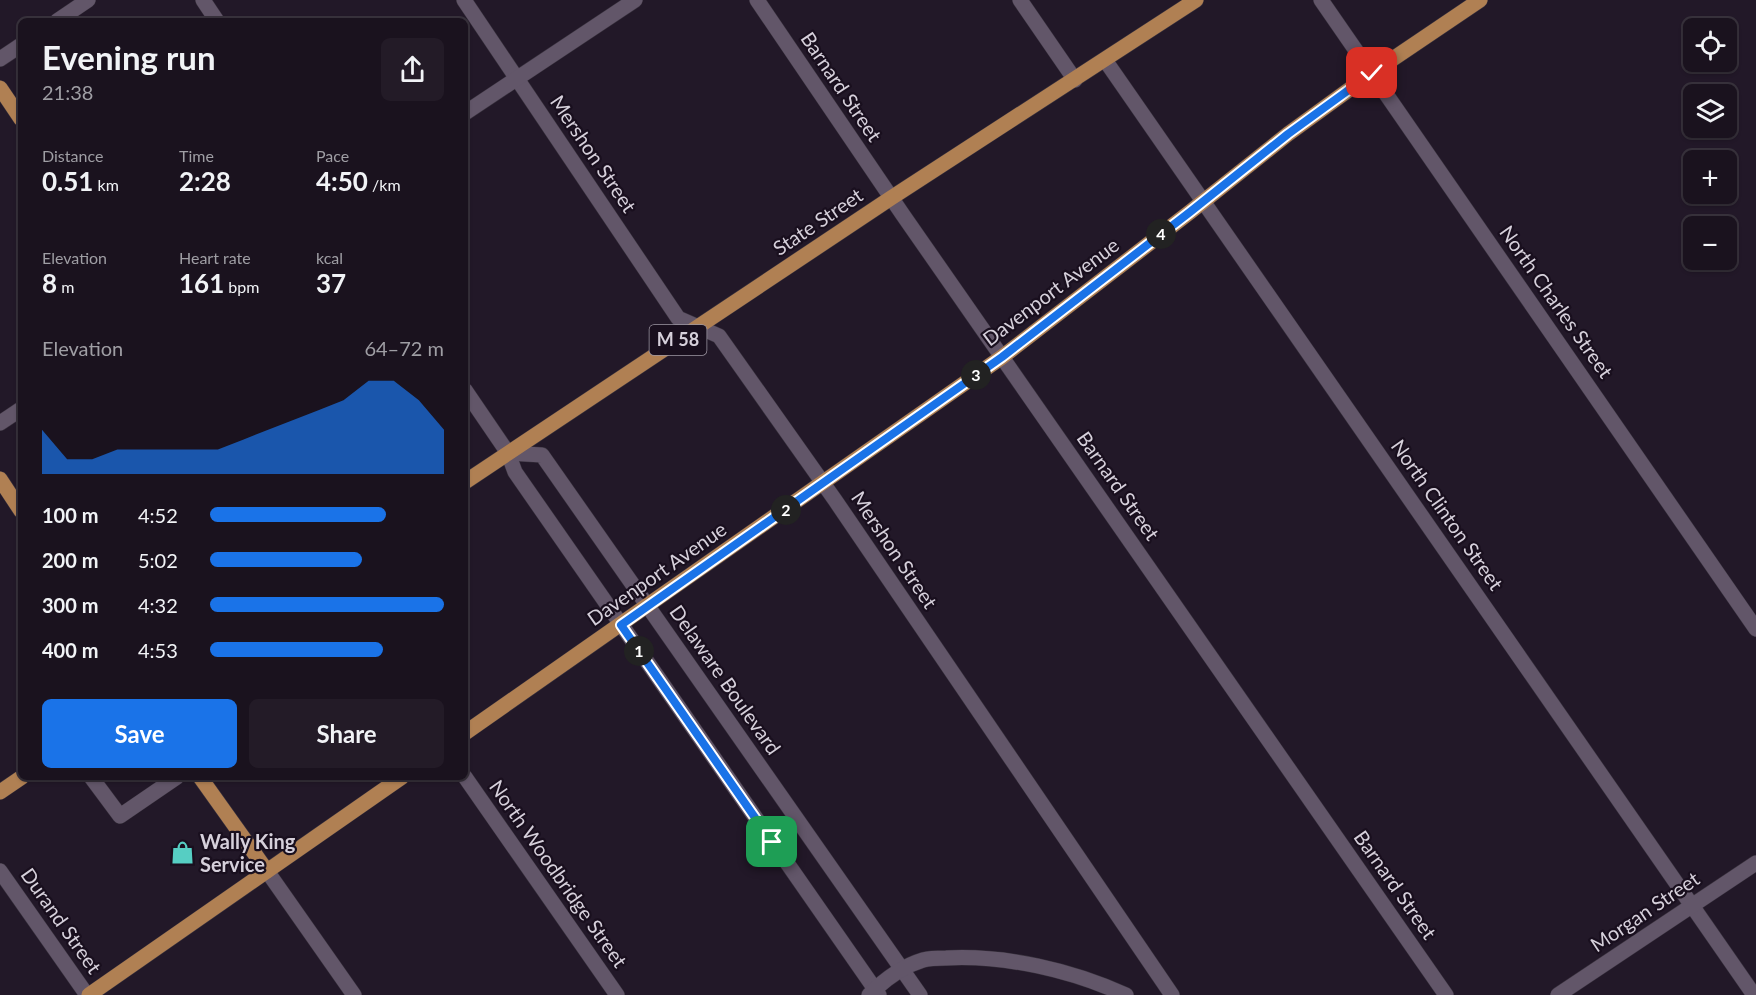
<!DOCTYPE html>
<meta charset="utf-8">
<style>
body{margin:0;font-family:Lato,sans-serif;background:#231b27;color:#f1f3f6;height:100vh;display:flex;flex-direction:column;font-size:22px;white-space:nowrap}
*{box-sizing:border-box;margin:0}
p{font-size:20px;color:#9f9ea4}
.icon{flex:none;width:33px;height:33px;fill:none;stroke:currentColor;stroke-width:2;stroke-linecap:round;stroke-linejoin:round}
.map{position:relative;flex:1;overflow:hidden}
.drawer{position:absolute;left:18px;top:18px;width:450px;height:762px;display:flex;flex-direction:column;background:#1a121e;border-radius:9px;box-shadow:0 2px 4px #0004,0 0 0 2px #38323c}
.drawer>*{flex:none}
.fabs{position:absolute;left:1683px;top:18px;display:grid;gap:12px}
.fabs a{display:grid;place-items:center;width:54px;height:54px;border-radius:9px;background:#1a121e;box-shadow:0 2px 4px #0004,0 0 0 2px #38323c;font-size:30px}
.pin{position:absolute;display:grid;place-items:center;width:51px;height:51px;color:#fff;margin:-26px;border-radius:12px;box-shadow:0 3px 9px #0006}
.km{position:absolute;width:30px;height:30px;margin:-15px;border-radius:50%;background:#222;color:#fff;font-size:16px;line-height:30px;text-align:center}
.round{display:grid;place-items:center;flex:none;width:63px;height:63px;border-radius:9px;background:#231b27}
.summary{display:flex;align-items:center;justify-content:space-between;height:102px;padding:0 24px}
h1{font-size:33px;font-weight:700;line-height:45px}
.stats{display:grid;grid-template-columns:repeat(3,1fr);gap:9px;height:102px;padding:6px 24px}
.stats div{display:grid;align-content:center}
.stats b{font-size:26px;font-weight:700}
.stats small{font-size:16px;font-weight:400}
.stats p{font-size:16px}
.chart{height:168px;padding:12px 24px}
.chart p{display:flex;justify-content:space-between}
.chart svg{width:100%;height:108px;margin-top:6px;fill:#1a73e8;opacity:.7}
.action{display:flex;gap:12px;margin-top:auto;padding:12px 24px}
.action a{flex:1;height:69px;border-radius:9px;background:#1a73e8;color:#fff;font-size:24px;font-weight:700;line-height:69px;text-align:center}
.action a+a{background:#231b27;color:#f1f3f6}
ul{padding:0 24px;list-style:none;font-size:20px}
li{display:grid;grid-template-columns:96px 72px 1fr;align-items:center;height:45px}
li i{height:15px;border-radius:8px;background:#1a73e8}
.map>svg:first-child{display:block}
</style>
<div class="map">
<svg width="1756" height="995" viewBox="0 0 1756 995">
<rect width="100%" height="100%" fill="#221828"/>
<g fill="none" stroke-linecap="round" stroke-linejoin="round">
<defs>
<g id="minor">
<polyline points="203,0 217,21"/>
<polyline points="464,0 678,318 719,336 835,500 1172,995"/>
<polyline points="757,0 903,215 1446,995"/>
<polyline points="1020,0 1075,80"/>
<polyline points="1321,0 1756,629"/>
<polyline points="57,21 88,0"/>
<polyline points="0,59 21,45"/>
<polyline points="1105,60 1754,995"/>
<polyline points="465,113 635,0"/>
<polyline points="465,390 508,453 515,472 879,995"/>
<polyline points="0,423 21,409"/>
<polyline points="508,453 542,455 920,995"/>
<polyline points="91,777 120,816 177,777"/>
<polyline points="465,777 617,995"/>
<polyline points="0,871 87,995"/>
<polyline points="267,871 354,995"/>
<path d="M869,995C884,980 903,966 923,960C930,958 938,958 946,958C1006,955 1071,970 1126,995"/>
<polyline points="1558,995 1756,863"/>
</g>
<g id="major">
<polyline points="0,88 21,119"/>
<polyline points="0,479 21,511"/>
<polyline points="465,482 891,198 1196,0"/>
<polyline points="465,733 1002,357 1190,212 1288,134 1372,73 1480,0"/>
<polyline points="200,777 267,871"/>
<polyline points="0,792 22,777"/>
<polyline points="89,995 402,777"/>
</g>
</defs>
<use href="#minor" stroke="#38313d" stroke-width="16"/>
<use href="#major" stroke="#38313d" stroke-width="16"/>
<use href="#minor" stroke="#625669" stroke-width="15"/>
<use href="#major" stroke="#b08053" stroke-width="15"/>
</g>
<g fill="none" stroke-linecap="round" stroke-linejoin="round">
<defs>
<polyline id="route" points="772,842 621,625 1002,357 1190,212 1288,134 1372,73"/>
</defs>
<use href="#route" stroke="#fff" stroke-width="12"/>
<use href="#route" stroke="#1a73e8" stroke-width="8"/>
</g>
<defs>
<symbol id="shop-bare" viewBox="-9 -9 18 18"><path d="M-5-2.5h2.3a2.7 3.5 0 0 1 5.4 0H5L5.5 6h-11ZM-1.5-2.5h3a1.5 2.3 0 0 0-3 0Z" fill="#56cec3" stroke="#190f1e" stroke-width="2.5" paint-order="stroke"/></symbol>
</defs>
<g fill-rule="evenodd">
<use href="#shop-bare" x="166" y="836" width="33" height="33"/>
</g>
<g text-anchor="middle" stroke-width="4.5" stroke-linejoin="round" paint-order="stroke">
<rect fill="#190f1e" stroke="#9d96a2" stroke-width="1.5" x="649.5" y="325" width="57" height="30" rx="4.5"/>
<g font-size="18" font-weight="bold" fill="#d6d0db">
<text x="678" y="346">M 58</text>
</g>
<g font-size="20" fill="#d6d0db" stroke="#190f1e">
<text transform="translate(841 87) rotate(56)" y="7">Barnard Street</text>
<text transform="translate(593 154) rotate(56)" y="7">Mershon Street</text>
<text transform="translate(818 222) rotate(-34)" y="7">State Street</text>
<text transform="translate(1051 292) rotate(-37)" y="7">Davenport Avenue</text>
<text transform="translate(1556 302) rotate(55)" y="7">North Charles Street</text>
<text transform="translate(1118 486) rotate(55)" y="7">Barnard Street</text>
<text transform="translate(1447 515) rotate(55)" y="7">North Clinton Street</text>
<text transform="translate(894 550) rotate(56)" y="7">Mershon Street</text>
<text transform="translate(657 574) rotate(-35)" y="7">Davenport Avenue</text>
<text transform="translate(725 680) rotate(55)" y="7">Delaware Boulevard</text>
<text transform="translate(558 874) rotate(55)" y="7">North Woodbridge Street</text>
<text transform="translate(1395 885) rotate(55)" y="7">Barnard Street</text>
<text transform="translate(1645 912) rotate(-34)" y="7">Morgan Street</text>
<text transform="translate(61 921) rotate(55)" y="7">Durand Street</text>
</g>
<g font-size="20" font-weight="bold" fill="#d6d0db" stroke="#190f1e" text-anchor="start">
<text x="200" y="849">Wally King<tspan x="200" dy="23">Service</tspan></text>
</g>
</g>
</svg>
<div class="fabs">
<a><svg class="icon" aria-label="locate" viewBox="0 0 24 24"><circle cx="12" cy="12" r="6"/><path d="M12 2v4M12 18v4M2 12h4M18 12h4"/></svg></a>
<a><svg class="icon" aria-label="layers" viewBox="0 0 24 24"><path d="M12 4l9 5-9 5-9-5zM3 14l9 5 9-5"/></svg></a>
<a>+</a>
<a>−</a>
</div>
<div class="pin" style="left:772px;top:842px;background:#1e9e55"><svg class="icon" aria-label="arrive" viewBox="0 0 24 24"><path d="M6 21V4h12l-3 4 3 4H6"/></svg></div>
<div class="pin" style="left:1372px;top:73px;background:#d93025"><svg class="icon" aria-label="check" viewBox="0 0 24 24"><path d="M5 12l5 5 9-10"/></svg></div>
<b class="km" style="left:639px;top:651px">1</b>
<b class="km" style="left:786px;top:510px">2</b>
<b class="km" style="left:976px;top:375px">3</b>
<b class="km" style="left:1161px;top:234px">4</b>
<section class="drawer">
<div class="summary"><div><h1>Evening run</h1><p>21:38</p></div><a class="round"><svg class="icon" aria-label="share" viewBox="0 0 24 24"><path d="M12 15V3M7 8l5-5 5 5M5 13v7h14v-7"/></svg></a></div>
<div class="stats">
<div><p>Distance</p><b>0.51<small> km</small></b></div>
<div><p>Time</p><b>2:28</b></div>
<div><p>Pace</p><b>4:50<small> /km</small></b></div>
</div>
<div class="stats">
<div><p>Elevation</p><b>8<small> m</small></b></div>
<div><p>Heart rate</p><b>161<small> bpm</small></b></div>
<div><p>kcal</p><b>37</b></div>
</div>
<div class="chart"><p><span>Elevation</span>64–72 m</p>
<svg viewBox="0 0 160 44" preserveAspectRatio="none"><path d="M0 44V26L10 38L20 38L30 34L40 34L50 34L60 34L70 34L80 30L90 26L100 22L110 18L120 14L130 6L140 6L150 14L160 26V44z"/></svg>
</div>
<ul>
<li><b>100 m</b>4:52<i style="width:75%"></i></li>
<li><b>200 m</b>5:02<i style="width:65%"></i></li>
<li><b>300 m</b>4:32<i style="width:100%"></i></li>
<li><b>400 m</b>4:53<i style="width:74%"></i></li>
</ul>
<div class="action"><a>Save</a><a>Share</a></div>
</section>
</div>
